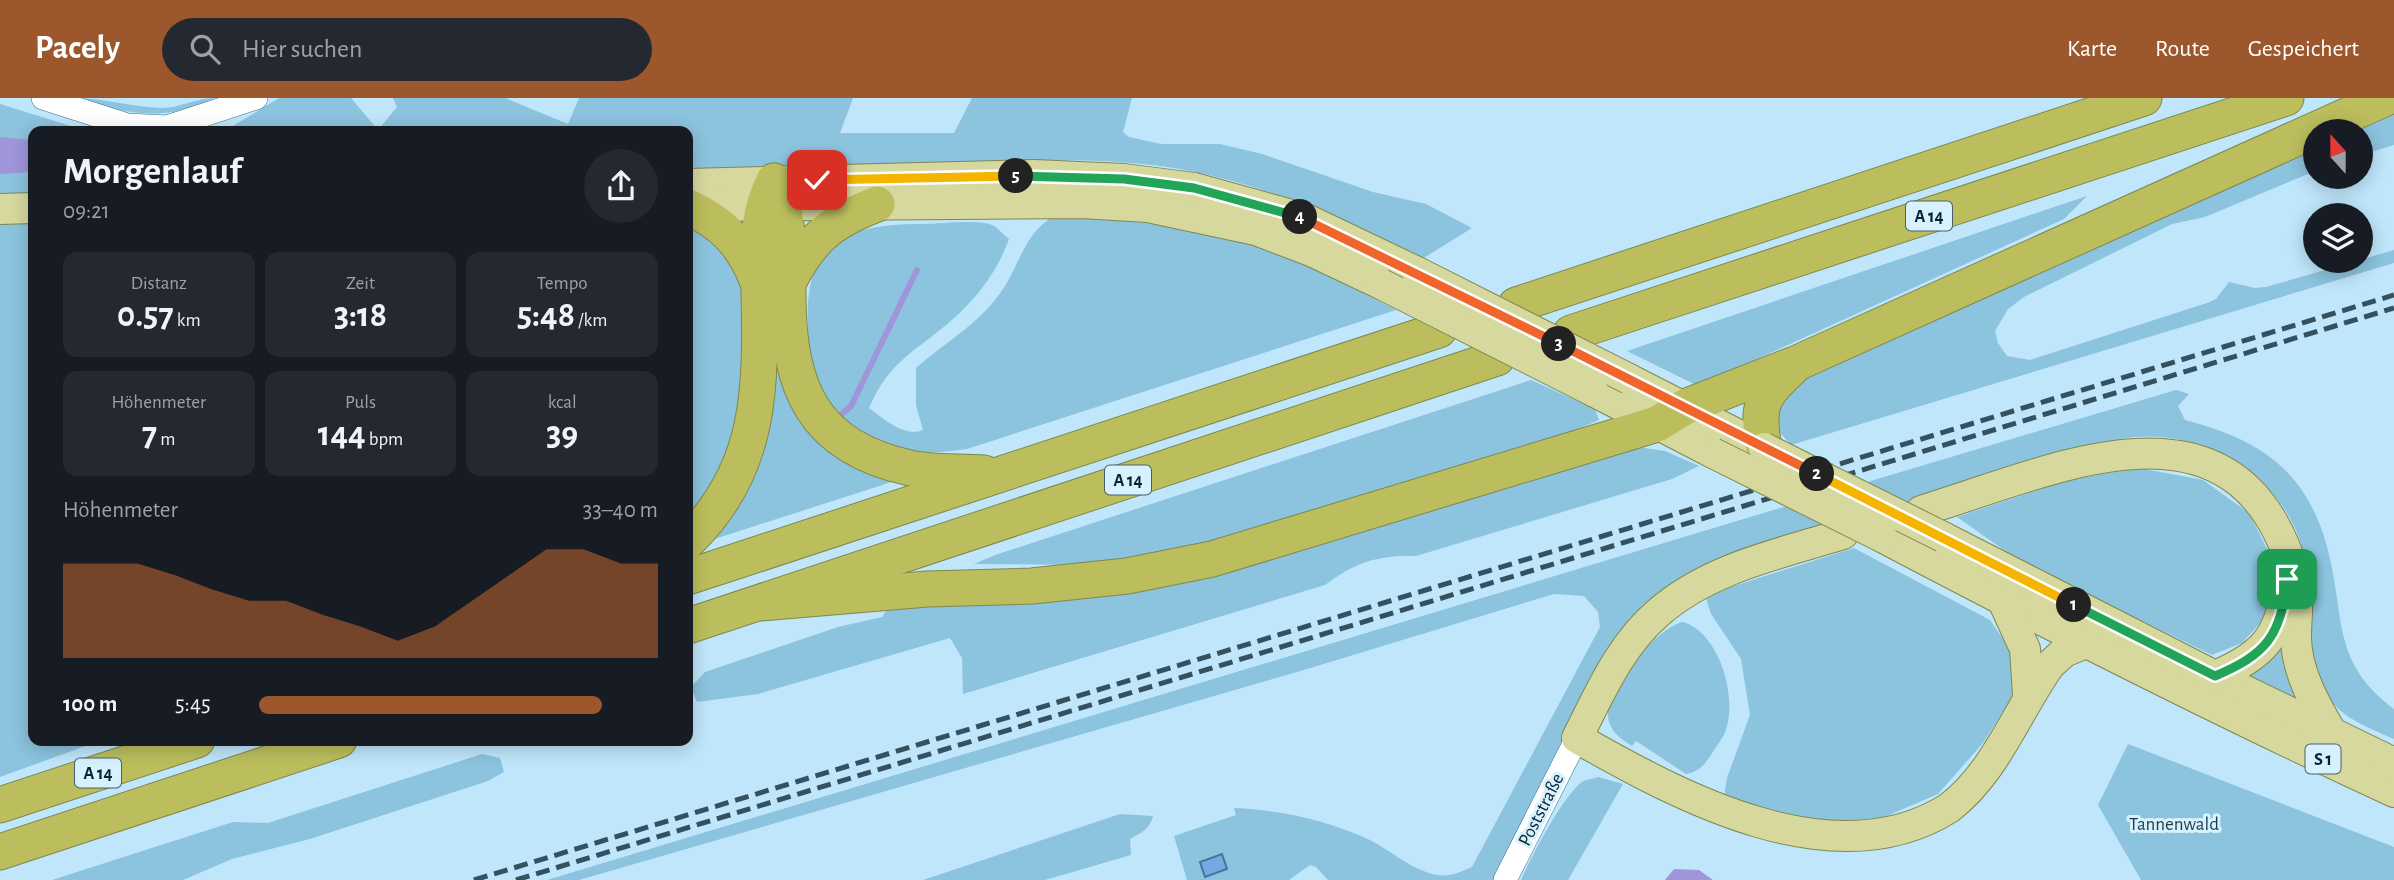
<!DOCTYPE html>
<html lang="de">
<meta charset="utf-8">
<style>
body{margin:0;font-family:"Alegreya Sans",sans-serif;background:#242831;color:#f1f3f6;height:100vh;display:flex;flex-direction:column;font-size:26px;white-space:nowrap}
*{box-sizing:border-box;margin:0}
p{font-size:23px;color:#9ea1a6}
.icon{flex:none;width:38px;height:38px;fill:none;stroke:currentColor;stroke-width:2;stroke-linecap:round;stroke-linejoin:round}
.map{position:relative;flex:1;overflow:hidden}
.sheet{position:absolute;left:28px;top:28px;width:665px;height:620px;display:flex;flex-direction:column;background:#171b24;border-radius:14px;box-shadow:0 4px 18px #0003}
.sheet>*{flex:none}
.needle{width:46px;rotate:339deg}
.tools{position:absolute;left:2303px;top:21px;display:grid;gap:14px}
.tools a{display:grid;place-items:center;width:70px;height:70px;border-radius:50%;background:#171b24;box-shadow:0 4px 18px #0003;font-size:35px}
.pin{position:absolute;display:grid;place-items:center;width:60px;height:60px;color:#fff;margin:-30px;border-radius:14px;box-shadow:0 4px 10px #0006}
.km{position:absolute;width:35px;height:35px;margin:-18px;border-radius:50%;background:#222;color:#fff;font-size:19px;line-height:35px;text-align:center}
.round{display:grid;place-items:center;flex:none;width:74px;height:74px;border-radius:37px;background:#242831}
.headline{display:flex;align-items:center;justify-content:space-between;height:119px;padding:0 35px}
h1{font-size:38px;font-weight:600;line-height:52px}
.metrics{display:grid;grid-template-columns:repeat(3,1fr);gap:10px;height:119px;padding:7px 35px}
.metrics div{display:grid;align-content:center;border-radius:14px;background:#242831;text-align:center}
.metrics b{font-size:35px;font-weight:600}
.metrics small{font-size:19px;font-weight:400}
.metrics p{font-size:19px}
.chart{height:196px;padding:14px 35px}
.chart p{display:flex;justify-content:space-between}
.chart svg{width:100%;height:126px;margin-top:7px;fill:#9c572c;opacity:.7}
ul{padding:0 35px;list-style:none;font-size:23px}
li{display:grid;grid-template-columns:112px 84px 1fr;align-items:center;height:52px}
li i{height:18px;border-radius:9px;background:#9c572c}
header{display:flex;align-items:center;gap:42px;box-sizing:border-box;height:98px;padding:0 35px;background:#9c572c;color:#fff}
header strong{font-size:33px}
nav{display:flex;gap:38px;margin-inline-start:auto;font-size:24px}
.search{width:490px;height:63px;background:#242831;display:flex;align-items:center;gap:18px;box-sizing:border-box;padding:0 24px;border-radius:38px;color:#9ea1a6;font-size:26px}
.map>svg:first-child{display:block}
</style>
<header>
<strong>Pacely</strong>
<div class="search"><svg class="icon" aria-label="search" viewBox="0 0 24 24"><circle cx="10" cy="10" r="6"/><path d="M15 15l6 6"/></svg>Hier suchen</div>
<nav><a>Karte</a><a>Route</a><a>Gespeichert</a></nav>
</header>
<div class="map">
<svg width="2394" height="782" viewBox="0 0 2394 782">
<rect width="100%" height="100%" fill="#bfe6fa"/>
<g fill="#8cc3de">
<path d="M75,0C104,0 132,9 162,10C180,10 196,0 215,0C163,25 128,16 75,0Z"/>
<path d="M279,0H351L378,32L397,9L393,0H505L568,26L579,0H853L840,35H954L972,0H1132L1123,34L1129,39L1161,46H1220L1262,56L1373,94L1426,106L1472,130L1422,161C1347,123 1272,89 1190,73C1104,56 1013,64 926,66C847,68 767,67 688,71V33H225Z"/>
<polygon points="0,6 87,33 33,33 33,100 0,101"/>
<polygon points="2394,14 2394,47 2361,57 2361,33 2352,33"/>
<polygon points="2315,50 2315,73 2205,119 2172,126 2024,199 2008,211 1995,233 1998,245 2007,258 2030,262 2207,205 2216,201 2229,184 2255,190 2266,189 2394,152 2394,165 1791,347 1777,331 1776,306 1805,279"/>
<polygon points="2087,98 2064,121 1698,288 1627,253"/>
<path d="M1053,119C1103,122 1153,123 1202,133C1270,147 1335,180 1396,212L967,351C895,363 835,342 811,268C807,257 809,243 808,231C803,144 844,126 923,126C941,126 977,121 992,127C999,130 1003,137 1009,141C998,172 978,199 953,221C917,253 889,262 869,310C883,320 904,340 923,332L916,307V270C944,245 979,226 1001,194C1019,169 1024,135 1053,119Z"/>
<polygon points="33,120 33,642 102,642 0,679 0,122"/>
<polygon points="688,125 705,130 746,178 741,333 688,430"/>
<polygon points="770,194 785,279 907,379 696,447 714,430"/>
<polygon points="1531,282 1595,311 1599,322 1569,335 1218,443 1095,467 974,466 995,457"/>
<path d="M2176,292L2189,296L2178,308L2185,322C2267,343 2313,379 2331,465C2344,529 2336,567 2394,611V641C2372,631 2346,622 2331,603C2302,567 2312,523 2308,480C2300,387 2213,328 2124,340L1903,405L1864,385Z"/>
<path d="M1638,349L1665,353L1699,368L1672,381L1416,458C1378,457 1355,464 1325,487L963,596L962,560L950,540L758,596L697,604L691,589L705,574L838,529L882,519L887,512L939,506Z"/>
<polygon points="2139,370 2203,382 2249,415 2274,465 2264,521 2242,545 2212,557 2021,464 1957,419 2068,382"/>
<path d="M1787,408L1826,428L1723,460L1682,480L1602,563L1493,782H1328L1316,769L1310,767L1289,782H1187L1174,738L1236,717L1234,710C1281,712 1327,722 1370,742C1392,753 1411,772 1437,777C1450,779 1461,774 1472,769L1600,529L1598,514L1584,498L1554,496L1307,571L579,782H547Z"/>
<polygon points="1854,450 1990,522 2011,553 2014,596 1983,645 1938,696 1861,729 1785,720 1724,700 1727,680 1750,617 1741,561 1711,516 1705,497"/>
<path d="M1683,524C1719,535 1736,595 1727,628C1725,637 1719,645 1714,652C1707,664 1700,674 1686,676L1636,643L1632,648C1621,641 1610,634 1608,619C1604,591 1657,529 1683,524Z"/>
<polygon points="2283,549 2306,608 2243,579"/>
<polygon points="2128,646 2394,749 2394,782 2141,782 2098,707"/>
<polygon points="482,656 500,660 504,674 488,683 310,741 232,761 183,782 52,782 233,724 268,725"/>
<path d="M1598,679L1623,686L1568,782H1521C1531,759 1563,698 1582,684C1586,681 1593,681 1598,679Z"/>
<path d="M1120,716L1153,718C1150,731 1141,735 1130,741L1131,757L1045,782H923Z"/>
</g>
<g fill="#9f96da">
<polygon points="0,39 33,42 33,74 0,76"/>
<polygon points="1674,771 1699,772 1713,782 1665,782"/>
</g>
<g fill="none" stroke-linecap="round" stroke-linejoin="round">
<polyline stroke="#9f96da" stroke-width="6" points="842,316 851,308 917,172"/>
</g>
<polygon fill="#74aae1" stroke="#48729c" stroke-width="2" points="1222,756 1227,771 1205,779 1200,764"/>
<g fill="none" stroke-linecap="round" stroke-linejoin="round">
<defs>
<g id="minor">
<polyline points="43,0 127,27 167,29 256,0"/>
<polyline points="1505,782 1577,640"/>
</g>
<g id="major">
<polyline points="688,86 1034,77 1124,81 1194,90 1306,121 1417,174"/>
<polyline points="688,108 1081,105 1148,109 1256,132 1311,153 1381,186"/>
<polyline points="0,111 33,110"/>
<polyline points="1629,281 1764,350"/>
<polyline points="1593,293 1713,355"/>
<path d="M1921,413C2056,372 2237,281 2294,475C2300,495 2296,518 2296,539C2296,574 2316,608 2333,637"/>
<path d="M1843,436C1779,456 1709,470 1658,515C1620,547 1599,597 1577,640C1682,700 1835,782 1949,710C1996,674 2017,613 2050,567L2064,554L2086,545"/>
<path d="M1882,439C2051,528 2221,614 2394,694"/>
<polyline points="1943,439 2215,578 2394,665"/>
<polyline points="2004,505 2025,551 2028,597"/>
<path d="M2215,578C2260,559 2281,540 2286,488"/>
</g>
<g id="highway">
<path d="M774,83C791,119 788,159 788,198C788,290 813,349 910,370C933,375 960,373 984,375"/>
<path d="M688,109C723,125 743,146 757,182"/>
<path d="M788,185C811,140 830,124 877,106"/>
<polyline points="1516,207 2144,0"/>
<polyline points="1571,235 2286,0"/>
<path d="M1764,350C1756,306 1762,298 1793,269"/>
<path d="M688,443C762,371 761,290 759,193C759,153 755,119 774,83"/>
<polyline points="688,479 1439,232"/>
<polyline points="760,505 927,491 1032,488 1127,478 1212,461 1657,326 1685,309 1795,266 2386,0"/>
<polyline points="688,528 1497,260"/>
<polyline points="0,707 197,642"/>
<polyline points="0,754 339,642"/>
</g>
</defs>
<use href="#minor" stroke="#307390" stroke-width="24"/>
<use href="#major" stroke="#7d884d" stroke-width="32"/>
<use href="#highway" stroke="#7d884d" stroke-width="37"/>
<use href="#minor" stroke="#fff" stroke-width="23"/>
<use href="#major" stroke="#d7d89e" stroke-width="30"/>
<use href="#highway" stroke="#bcbe5d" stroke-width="35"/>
<g stroke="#33515f" stroke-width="5" stroke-dasharray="14 7" stroke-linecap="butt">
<polyline points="474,782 2394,197"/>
<polyline points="516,782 2394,210"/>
</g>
<defs>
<g id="major-bridge">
<polyline points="1417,174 1629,281"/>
<polyline points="1381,186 1593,293"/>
<polyline points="1764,350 1943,439"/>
<polyline points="1713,355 1882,439"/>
</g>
</defs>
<use href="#major-bridge" stroke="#7d884d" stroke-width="32" stroke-linecap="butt"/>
<use href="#major-bridge" stroke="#d7d89e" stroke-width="30"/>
</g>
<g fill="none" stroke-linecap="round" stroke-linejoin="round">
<defs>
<path id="split-1" d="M2074,507L2215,578C2265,557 2282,538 2287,481"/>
<polyline id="split-2" points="1817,376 2074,507"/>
<polyline id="split-3" points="1559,246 1817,376"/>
<polyline id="split-4" points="1300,119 1559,246"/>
<polyline id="split-5" points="1016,78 1124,81 1194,90 1300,119"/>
<polyline id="split-6" points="817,82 1016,78"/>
</defs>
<use href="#split-1" stroke="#fff" stroke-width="14"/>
<use href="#split-2" stroke="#fff" stroke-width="14"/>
<use href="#split-3" stroke="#fff" stroke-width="14"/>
<use href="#split-4" stroke="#fff" stroke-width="14"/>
<use href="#split-5" stroke="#fff" stroke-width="14"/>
<use href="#split-6" stroke="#fff" stroke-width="14"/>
<use href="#split-1" stroke="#22a559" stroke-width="9"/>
<use href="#split-2" stroke="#f5b400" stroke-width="9"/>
<use href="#split-3" stroke="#f0652b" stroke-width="9"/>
<use href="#split-4" stroke="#f0652b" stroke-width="9"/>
<use href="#split-5" stroke="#22a559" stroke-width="9"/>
<use href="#split-6" stroke="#f5b400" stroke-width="9"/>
</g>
<g text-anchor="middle" stroke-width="6" stroke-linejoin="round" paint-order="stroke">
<g fill="#d8f1fe" stroke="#46616d" stroke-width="2">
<rect x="1906" y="103.5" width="46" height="29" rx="5"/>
<rect x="1105" y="367.5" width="46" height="29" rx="5"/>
<rect x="2305.5" y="646.5" width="35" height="29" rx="5"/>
<rect x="75" y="660.5" width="46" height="29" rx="5"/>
</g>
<g font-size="18" font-weight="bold" fill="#07232f">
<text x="1929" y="124">A 14</text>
<text x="1128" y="388">A 14</text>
<text x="2323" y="667">S 1</text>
<text x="98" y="681">A 14</text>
</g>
<g font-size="19" fill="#07232f" stroke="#d8f1fe">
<text transform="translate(1540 711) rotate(-63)" y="7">Poststraße</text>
</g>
<g font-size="19" fill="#193f4f" stroke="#d8f1fe">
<text x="2174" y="732">Tannenwald</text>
</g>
</g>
</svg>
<div class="tools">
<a><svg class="needle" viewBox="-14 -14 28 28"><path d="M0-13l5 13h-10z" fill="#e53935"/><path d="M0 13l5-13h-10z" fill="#9ea1a6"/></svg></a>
<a><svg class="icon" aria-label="layers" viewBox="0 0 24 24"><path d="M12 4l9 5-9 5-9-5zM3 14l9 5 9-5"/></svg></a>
</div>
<div class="pin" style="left:2287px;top:481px;background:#1e9e55"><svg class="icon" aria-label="arrive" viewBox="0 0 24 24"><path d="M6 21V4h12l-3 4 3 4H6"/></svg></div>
<div class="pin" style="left:817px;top:82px;background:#d93025"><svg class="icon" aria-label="check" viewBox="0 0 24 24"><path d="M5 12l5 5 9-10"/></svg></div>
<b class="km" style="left:2074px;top:507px">1</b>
<b class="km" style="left:1817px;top:376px">2</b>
<b class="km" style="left:1559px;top:246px">3</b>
<b class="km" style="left:1300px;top:119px">4</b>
<b class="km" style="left:1016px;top:78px">5</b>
<section class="sheet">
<div class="headline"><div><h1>Morgenlauf</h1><p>09:21</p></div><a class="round"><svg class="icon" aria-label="share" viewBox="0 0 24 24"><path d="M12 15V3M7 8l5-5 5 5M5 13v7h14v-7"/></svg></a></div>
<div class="metrics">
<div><p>Distanz</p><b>0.57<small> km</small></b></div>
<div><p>Zeit</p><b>3:18</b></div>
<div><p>Tempo</p><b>5:48<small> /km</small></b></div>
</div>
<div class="metrics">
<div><p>Höhenmeter</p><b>7<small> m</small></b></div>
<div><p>Puls</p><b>144<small> bpm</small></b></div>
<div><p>kcal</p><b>39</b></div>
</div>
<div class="chart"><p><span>Höhenmeter</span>33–40 m</p>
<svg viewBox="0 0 160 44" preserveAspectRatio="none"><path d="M0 44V11L10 11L20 11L30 15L40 20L50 24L60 24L70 29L80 33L90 38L100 33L110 24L120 15L130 6L140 6L150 11L160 11V44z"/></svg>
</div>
<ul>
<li><b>100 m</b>5:45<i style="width:86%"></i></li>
</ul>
</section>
</div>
